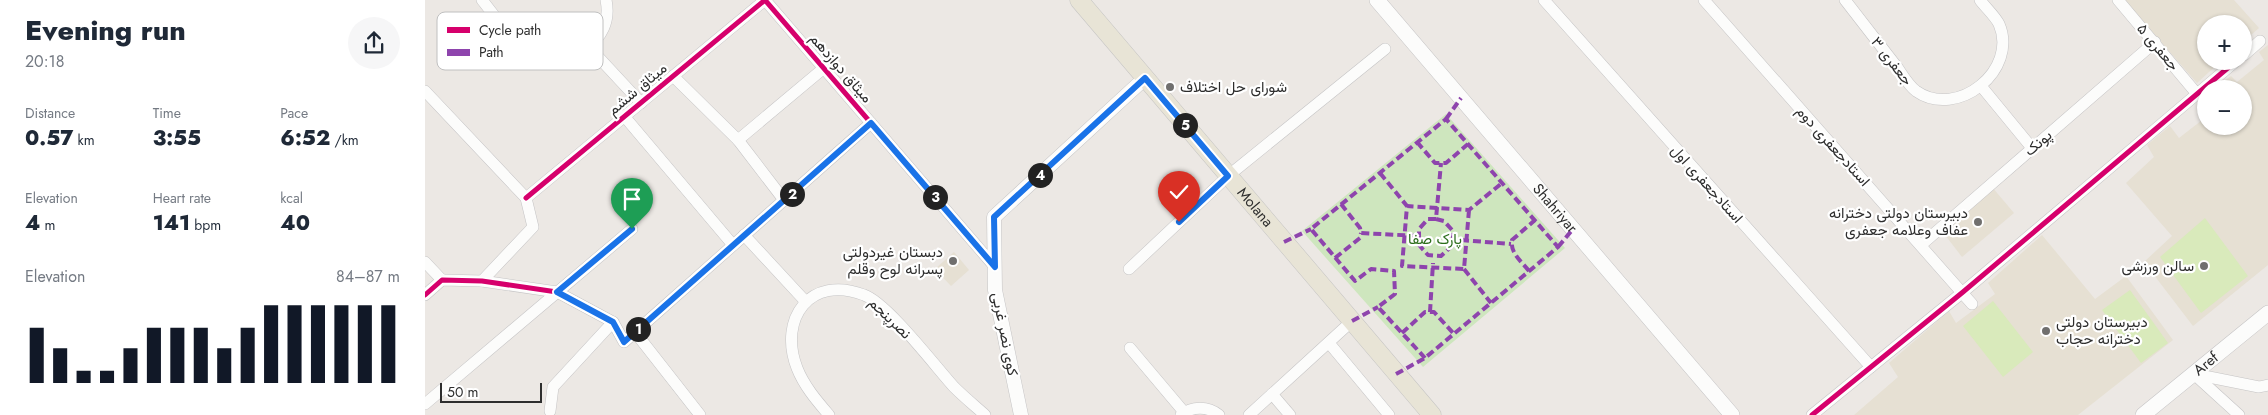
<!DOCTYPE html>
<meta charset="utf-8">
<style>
body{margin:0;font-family:Jost,Vazirmatn,sans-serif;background:#f6f6f7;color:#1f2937;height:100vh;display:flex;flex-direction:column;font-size:19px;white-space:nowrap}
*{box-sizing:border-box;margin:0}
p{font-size:16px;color:#747a83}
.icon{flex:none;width:28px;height:28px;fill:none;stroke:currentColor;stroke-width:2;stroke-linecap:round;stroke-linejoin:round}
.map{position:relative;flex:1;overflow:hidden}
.drawer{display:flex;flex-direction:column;background:#fff;width:425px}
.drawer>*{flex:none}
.fabs{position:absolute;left:1772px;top:15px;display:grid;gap:10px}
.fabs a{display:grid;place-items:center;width:55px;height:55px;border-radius:50%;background:#fff;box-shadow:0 1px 4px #0004;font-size:25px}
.scale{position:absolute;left:15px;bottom:12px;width:102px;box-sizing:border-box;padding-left:5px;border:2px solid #2e2e2e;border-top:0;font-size:14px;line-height:18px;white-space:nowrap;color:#2e2e2e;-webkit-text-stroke:4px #fff;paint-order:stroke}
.pin{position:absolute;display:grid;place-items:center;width:42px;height:42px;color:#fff;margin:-51px -21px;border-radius:50% 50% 50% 0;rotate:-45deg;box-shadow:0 0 5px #0007}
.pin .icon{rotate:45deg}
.km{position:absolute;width:25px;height:25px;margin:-12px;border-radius:50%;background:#222;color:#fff;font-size:14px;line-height:25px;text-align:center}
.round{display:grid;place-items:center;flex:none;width:52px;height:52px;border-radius:26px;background:#f6f6f7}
.overview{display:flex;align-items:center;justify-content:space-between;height:85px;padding:0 25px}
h1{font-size:28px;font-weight:800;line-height:38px}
.metrics{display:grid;grid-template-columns:repeat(3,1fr);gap:8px;height:85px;padding:5px 25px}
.metrics div{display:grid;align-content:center}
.metrics b{font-size:21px;font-weight:800}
.metrics small{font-size:14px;font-weight:400}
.metrics p{font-size:14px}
.chart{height:140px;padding:10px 25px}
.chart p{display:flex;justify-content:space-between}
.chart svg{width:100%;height:90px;margin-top:5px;stroke:#111827;stroke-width:6}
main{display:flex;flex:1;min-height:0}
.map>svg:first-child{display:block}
</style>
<main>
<section class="drawer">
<div class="overview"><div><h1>Evening run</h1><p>20:18</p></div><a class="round"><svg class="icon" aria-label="share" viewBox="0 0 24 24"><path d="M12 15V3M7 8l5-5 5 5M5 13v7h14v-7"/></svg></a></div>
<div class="metrics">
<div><p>Distance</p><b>0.57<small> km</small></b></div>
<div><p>Time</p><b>3:55</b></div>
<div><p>Pace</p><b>6:52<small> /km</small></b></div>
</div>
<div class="metrics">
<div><p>Elevation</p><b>4<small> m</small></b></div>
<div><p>Heart rate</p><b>141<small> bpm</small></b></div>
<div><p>kcal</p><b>40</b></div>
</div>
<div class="chart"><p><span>Elevation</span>84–87 m</p>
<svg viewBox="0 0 160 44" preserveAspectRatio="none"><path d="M5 44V17M15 44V27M25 44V38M35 44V38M45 44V27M55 44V17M65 44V17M75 44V17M85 44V27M95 44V17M105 44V6M115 44V6M125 44V6M135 44V6M145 44V6M155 44V6"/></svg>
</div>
</section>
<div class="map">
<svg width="1843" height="415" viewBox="0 0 1843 415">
<rect width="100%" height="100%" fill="#ece8e4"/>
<g fill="#e6e0d3">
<polygon points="1699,0 1809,0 1834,28 1819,41 1819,24 1781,24 1781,61 1796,61 1772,83"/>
<polygon points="1843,45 1843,265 1768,326 1719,262 1747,236 1701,183 1729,157 1722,145 1745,126 1754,138 1781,117 1781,126 1819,126 1819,89 1789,89 1806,76 1812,82 1839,60 1834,52"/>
<polygon points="1567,187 1589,213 1537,257 1517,231"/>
<polygon points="1617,235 1670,299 1701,276 1748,340 1653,415 1429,415 1473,377 1464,363 1524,311 1531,323 1570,294 1563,283"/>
<polygon points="529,252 544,270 526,286 510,269"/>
</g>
<polygon fill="#cee6be" points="1021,114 1140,248 998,367 877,231"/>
<g fill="#d9eabb">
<polygon points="1780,218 1823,276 1776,313 1735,257"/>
<polygon points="1705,290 1743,343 1716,363 1677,310"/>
<polygon points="1568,301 1608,352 1578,377 1538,326"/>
</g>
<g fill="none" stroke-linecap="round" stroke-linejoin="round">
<defs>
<g id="minor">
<path d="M57,0C71,17 86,42 108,52C144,67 190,43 181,0"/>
<polyline points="1119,0 1446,367"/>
<polyline points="1279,0 1547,304"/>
<path d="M1420,0C1437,22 1454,44 1472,67C1477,74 1483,85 1491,91C1532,120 1594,70 1574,24C1570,16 1560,7 1555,0"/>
<polyline points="1693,0 1772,94"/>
<polyline points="164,47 216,103"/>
<polyline points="1819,55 1835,41"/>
<polyline points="248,76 313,140 399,68"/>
<polyline points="1556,86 1607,148"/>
<polyline points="0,91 101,198 108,227 57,281"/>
<polyline points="199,116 308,245"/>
<polyline points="313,140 359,200"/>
<polyline points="101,198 340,0 570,267"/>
<polyline points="319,235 381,302"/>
<polyline points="1496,245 1730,42"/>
<polyline points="0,262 17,280"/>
<polyline points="704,269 803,176 960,49"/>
<polyline points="0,295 17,280 57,281 132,292 188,322 199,342 446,123"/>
<polyline points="210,332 275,415"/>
<polyline points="904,343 964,415"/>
<polyline points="705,348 759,412"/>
<polyline points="1769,374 1834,387 1843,385"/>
<polyline points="1770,375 1814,415"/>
<polyline points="847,394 865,415"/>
<polyline points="0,404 207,229"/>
<polyline points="125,411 128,387 188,322"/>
<path d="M404,415C392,401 379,386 372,368C353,319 385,274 439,295C462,303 510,366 529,387C539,397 550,406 560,415"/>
<path d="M756,415C767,406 783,406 794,415"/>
<polyline points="824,415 927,321"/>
<polyline points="1387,415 1538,292 1811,61"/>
</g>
<polyline id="tertiary" points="596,415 570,290 569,217 720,78"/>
<g id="secondary">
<path id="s1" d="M952,0L1307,415"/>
<path id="s2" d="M1718,415L1843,313"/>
</g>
<g id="primary">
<path id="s3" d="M654,0L1007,415"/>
</g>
</defs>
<use href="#minor" stroke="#c5c4c5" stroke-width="12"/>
<use href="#tertiary" stroke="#c5c4c5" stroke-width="15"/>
<use href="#secondary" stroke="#c5c4c5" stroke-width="16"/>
<use href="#primary" stroke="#c6c5c4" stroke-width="19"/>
<use href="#minor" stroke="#fcfcfb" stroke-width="11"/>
<use href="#tertiary" stroke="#fcfcfb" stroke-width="14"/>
<use href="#secondary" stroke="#fcfcfb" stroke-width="15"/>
<use href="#primary" stroke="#e8e4d6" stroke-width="18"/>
<g stroke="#8e44ad" stroke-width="4" stroke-dasharray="8 4" stroke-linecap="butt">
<polyline points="1021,119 1036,98"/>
<polyline points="992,142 1010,163 1021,163 1043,144"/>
<polyline points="955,173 982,206"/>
<polyline points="916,204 935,228 936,233 994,236"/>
<polyline points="1044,210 1039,269 977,266 982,206 1044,210 1077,183"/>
<polyline points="1011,219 1019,221 1028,231 1028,245 1016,256 1003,255 994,245 994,229 1003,219 1011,219 1016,163"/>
<polyline points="1036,240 1086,244"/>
<polyline points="859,242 886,229"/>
<polyline points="1133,247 1148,229"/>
<polyline points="910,258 935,238 936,233"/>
<polyline points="1039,269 1066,303"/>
<path d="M1104,271C1096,261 1085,253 1087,240L1110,220"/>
<polyline points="1005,312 1008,263"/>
<polyline points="927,321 953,307"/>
<polyline points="977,333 1000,312 1009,312 1029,334"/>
<polyline points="971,374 1000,358 1133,247 1021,119 886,229 930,281 946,269 969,271 970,294 953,307 1000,358"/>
</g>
<defs>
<g id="cycleway">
<polyline points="101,198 340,0 570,267"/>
<polyline points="0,295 17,280 57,281 132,292 188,322 199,342 446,123"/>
<polyline points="1387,415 1538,292 1811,61"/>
</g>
</defs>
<use href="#cycleway" stroke="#fff" stroke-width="8"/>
<use href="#cycleway" stroke="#d6006c" stroke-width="5"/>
</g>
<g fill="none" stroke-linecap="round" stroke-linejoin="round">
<defs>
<polyline id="route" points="207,229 132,292 188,322 199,342 446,123 570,267 569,217 720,78 803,176 754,222"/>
</defs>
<use href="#route" stroke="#fff" stroke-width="10"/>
<use href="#route" stroke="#1a73e8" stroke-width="6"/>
</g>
<g fill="#706f6e" stroke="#fff" stroke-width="2">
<circle cx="745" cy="87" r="5"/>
<circle cx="1553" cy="222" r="5"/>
<circle cx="528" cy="261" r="5"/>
<circle cx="1779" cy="266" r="5"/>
<circle cx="1621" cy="331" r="5"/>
</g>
<g text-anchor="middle" stroke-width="4.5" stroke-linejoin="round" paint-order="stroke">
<g font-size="15" fill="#2e2e2e" stroke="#fff">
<text transform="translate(1733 47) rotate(50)" y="5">جعفری ۵</text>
<text transform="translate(1467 61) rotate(52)" y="5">جعفری ۳</text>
<text transform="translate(416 68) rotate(49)" y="5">میثاق دوازدهم</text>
<text transform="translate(212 89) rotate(-40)" y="5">میثاق ششم</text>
<text transform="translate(1613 143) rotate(-41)" y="5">پونک</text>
<text transform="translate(1408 146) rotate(48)" y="5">استادجعفری دوم</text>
<text transform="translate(1282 184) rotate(48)" y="5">استادجعفری اول</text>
<text dy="5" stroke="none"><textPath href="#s1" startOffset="274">Shahriyar</textPath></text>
<text dy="5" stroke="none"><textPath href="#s3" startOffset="272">Molana</textPath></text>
<text transform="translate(465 318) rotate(44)" y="5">نصرپنجم</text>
<text transform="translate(580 334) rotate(79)" y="5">کوی نصر غربی</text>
<text dy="5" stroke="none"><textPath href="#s2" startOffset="81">Aref</textPath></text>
</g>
<g font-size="15" fill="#2e2e2e" stroke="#fff" text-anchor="end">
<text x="755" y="92" text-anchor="start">شورای حل اختلاف</text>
<text x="1543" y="218">دبیرستان دولتی دخترانه<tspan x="1543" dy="17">عفاف وعلامه جعفری</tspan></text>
<text x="518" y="257">دبستان غیردولتی<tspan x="518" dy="17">پسرانه لوح وقلم</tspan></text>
<text x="1769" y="271">سالن ورزشی</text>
<text x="1631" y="327" text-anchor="start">دبیرستان دولتی<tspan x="1631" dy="17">دخترانه حجاب</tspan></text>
</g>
<g font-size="15" fill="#2c6e1b" stroke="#fff">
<text x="1010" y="244">پارک صفا</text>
</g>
</g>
<rect x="12" y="12" width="166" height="58" rx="8" fill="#fff" stroke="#c0c0c0" stroke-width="1"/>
<rect x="22" y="27" width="23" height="6" fill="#d6006c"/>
<rect x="22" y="49" width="23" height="7" fill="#8e44ad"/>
<g font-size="14" fill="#2e2e2e">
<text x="54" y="35">Cycle path</text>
<text x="54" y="57">Path</text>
</g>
</svg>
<div class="fabs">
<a>+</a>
<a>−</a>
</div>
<div class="scale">50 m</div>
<div class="pin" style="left:207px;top:229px;background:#1e9e55"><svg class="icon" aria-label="arrive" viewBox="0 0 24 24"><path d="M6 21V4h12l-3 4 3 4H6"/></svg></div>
<div class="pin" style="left:754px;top:222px;background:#d93025"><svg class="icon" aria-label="check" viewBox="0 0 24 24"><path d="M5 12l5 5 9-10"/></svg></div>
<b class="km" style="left:213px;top:329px">1</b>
<b class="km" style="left:367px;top:194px">2</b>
<b class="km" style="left:510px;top:197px">3</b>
<b class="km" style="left:615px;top:175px">4</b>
<b class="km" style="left:760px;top:125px">5</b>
</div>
</main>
